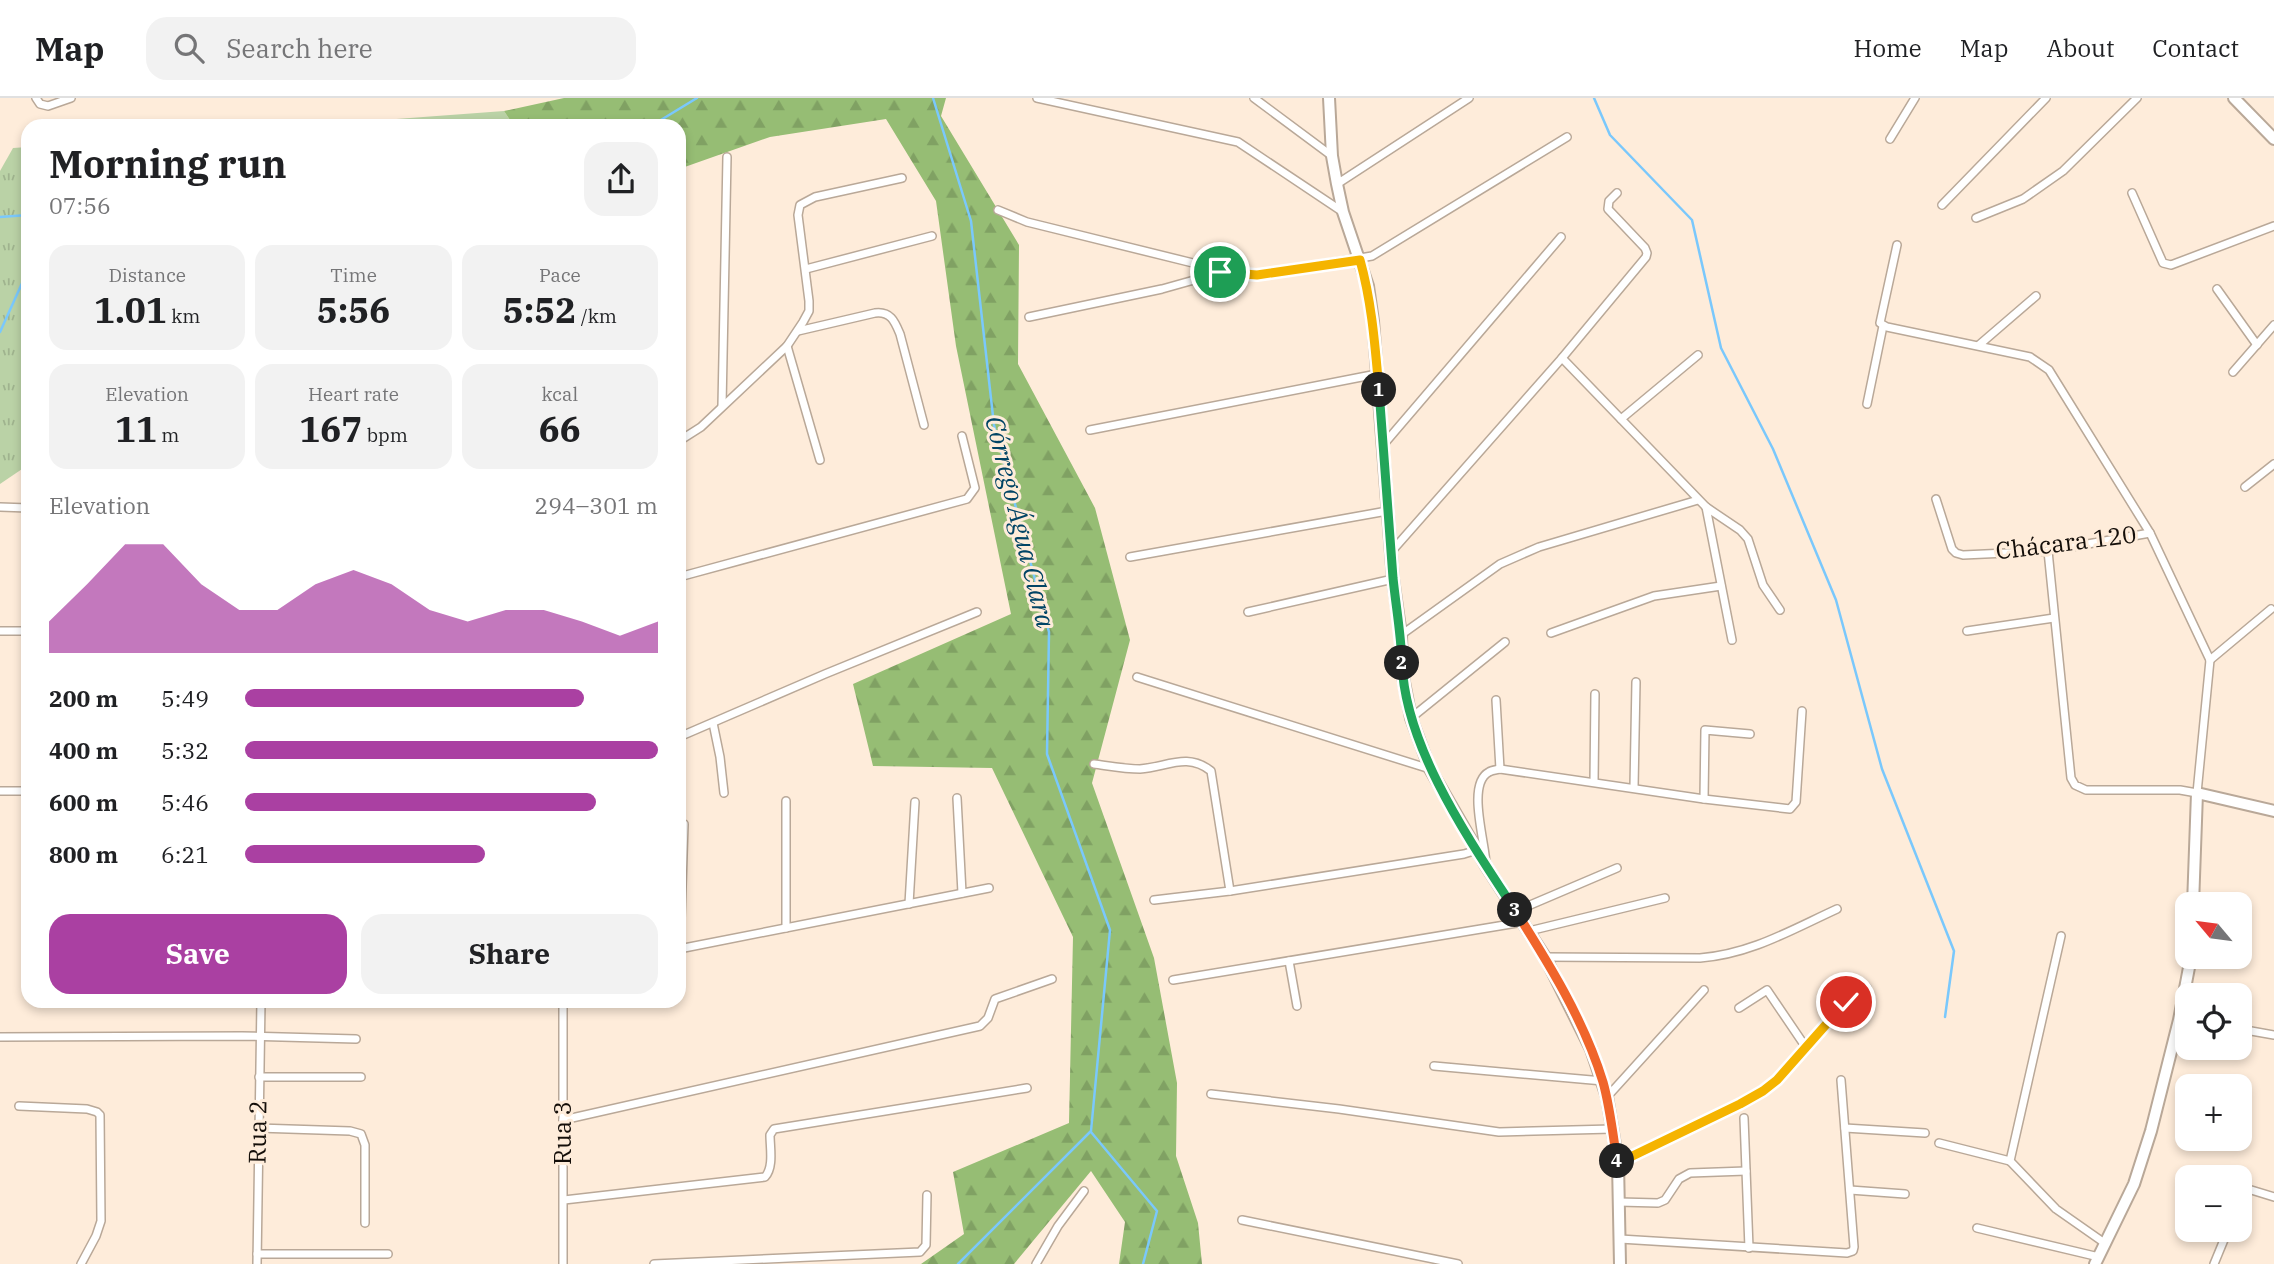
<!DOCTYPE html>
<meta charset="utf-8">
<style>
body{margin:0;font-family:"IBM Plex Serif",serif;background:#f2f2f2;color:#202124;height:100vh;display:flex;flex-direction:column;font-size:26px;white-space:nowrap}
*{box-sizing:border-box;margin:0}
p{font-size:23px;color:#757577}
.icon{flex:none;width:38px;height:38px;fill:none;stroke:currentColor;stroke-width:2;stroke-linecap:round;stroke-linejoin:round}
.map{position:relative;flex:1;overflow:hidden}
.panel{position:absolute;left:21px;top:21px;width:665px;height:889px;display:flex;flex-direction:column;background:#fff;border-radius:21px;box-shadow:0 4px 10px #0003}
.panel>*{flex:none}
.needle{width:46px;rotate:299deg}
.buttons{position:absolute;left:2175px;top:794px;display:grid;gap:14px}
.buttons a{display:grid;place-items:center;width:77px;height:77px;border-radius:14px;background:#fff;box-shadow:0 4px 10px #0003;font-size:35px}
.pin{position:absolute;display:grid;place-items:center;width:60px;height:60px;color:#fff;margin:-30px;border:4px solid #fff;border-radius:50%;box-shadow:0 2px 7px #0007}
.km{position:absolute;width:35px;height:35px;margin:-18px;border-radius:50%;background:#222;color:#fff;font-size:19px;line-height:35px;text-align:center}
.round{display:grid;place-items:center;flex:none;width:74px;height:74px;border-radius:21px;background:#f2f2f2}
.summary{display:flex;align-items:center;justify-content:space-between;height:119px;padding:0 28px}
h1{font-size:38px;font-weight:700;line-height:52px}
.figures{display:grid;grid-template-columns:repeat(3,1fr);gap:10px;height:119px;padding:7px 28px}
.figures div{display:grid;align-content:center;border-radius:18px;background:#f2f2f2;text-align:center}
.figures b{font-size:35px;font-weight:700}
.figures small{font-size:19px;font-weight:400}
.figures p{font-size:19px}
.chart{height:196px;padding:14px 28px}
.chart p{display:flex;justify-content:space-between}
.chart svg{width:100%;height:126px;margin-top:7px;fill:#aa40a2;opacity:.7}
.cta{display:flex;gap:14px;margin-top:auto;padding:14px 28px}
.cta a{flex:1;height:80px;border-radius:21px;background:#aa40a2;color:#fff;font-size:28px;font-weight:700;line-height:80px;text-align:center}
.cta a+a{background:#f2f2f2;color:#202124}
ul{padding:0 28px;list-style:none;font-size:23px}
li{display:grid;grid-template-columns:112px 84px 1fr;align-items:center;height:52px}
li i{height:18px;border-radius:9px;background:#aa40a2}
header{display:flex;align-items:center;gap:42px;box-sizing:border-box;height:98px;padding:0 35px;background:#fff;border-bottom:2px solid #e0e0e0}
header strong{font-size:33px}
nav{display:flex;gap:38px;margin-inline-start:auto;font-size:24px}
.search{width:490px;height:63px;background:#f2f2f2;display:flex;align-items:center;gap:18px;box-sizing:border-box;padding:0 24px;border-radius:21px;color:#757577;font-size:26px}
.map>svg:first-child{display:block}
</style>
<header>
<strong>Map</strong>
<div class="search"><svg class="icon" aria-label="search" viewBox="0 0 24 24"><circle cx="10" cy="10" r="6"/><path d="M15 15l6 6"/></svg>Search here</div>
<nav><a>Home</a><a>Map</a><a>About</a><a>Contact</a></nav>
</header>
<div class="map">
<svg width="2274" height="1166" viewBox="0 0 2274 1166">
<defs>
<pattern id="grass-tufts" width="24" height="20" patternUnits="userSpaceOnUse" patternTransform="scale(1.75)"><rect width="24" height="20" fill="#bad2a6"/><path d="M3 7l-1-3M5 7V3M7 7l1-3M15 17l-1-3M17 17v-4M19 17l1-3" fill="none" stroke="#9fb38e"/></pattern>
<pattern id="forest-firs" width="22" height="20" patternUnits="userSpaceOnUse" patternTransform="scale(1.75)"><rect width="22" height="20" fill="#96bd74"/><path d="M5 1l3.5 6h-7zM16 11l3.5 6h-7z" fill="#80a163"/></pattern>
</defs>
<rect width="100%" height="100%" fill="#feecda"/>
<g fill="url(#grass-tufts)">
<polygon points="504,13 514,28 302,28"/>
<polygon points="28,49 28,367 0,386 0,73 13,50"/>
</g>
<polygon fill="url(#forest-firs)" points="564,0 946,0 941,18 1019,147 1018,266 1095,410 1130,542 1092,685 1154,860 1177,985 1176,1058 1198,1125 1202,1166 1119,1166 1125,1124 1091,1073 1014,1166 921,1166 964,1136 953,1074 1069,1025 1073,839 992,670 873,668 853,586 1011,516 956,248 936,103 886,21 770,39 679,71 679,28 514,28 504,13"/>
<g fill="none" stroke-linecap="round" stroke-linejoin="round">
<g stroke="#7ac8fc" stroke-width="2.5">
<polyline points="933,0 971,123 994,327 1049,534 1047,656 1110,832 1091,1033 958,1166"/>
<polyline points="1594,0 1610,37 1692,122 1721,250 1773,351 1836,502 1882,671 1954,853 1945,919"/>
<polyline points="651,28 697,0"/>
<polyline points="0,119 28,117"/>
<polyline points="0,234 28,172"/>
<polyline points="1091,1034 1157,1113 1143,1166"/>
</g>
<defs>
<g id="street">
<polyline points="36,0 40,6 48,8 71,0"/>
<polyline points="1037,0 1238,44 1343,114"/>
<polyline points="1254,0 1332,58"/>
<polyline points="1890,41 1915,0"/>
<polyline points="1337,86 1469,0"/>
<polyline points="2132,95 2163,165 2171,167 2274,128"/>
<polyline points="1942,107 2046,0"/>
<polyline points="998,112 1027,124 1197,166 1220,174 1257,177 1372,158 1567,39"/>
<polyline points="1976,120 2023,101 2063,73 2137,0"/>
<polyline points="1897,147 1880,225 1887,229 2030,259 2049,272 2150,435 2210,562 2197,695 2180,692 2086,692 2075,687 2071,680 2048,453"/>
<polyline points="806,171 932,138"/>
<polyline points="2217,191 2257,247"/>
<polyline points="1029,219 1162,191 1219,175"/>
<path d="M798,233L875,215C891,213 895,224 900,236L924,327"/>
<polyline points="1979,247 2036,198"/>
<polyline points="787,248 820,362"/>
<polyline points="1562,260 1706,409 1740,432 1748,441 1763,487 1780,512"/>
<polyline points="2233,274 2274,227"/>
<polyline points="1867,306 1883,228"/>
<polyline points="722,308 727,59"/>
<polyline points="1621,321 1698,257"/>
<polyline points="1090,332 1377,276"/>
<polyline points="679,343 701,329 787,248 803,224 809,213 809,203 798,117 800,107 815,99 902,80"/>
<polyline points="1384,346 1561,139"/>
<polyline points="2245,389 2274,366"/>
<polyline points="1936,401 1952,451 1956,455 1963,457 2048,453 2150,435"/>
<polyline points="0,409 28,410"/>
<polyline points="1706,409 1732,542"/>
<polyline points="1392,453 1562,260 1646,159 1647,155 1645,150 1608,111 1609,103 1617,95"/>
<polyline points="1130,459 1387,413"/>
<polyline points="679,479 967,401 975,390 962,338"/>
<polyline points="1248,514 1393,481"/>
<polyline points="0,533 28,533"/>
<polyline points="1967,533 2054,520"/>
<polyline points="1551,535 1654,498 1721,488"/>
<polyline points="1401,537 1500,466 1539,449 1698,402"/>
<polyline points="2210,562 2271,511"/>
<polyline points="1137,579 1430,671"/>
<polyline points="1496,602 1500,671"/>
<polyline points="1411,620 1505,544"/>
<polyline points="713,625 720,659 724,695"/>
<polyline points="679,639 825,576 977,514"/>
<path d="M1094,666C1109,668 1125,671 1140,671C1167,669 1187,654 1211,673L1230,793"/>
<polyline points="1594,684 1595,596"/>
<polyline points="1634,689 1636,584"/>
<polyline points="0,693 28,693"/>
<polyline points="957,700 962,795"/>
<polyline points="1704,701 1705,632 1750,636"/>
<path d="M1486,767C1486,746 1466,686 1489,674C1492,672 1496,672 1500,671L1704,701L1790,711L1796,704L1802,613"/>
<polyline points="1154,802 1230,793 1464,756 1477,752"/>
<polyline points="909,806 915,704"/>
<polyline points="1516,813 1617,770"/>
<polyline points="786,830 786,703"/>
<polyline points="1529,833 1665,800"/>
<polyline points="2061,838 2010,1063 2056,1111 2106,1146"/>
<polyline points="679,851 989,790"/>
<polyline points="680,851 684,726"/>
<path d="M1545,859L1700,860C1751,856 1791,832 1837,811"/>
<polyline points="1289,863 1297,908"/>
<polyline points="1173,882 1523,824"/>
<polyline points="1739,910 1767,892 1805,948"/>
<polyline points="2240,931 2274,937"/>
<polyline points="0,939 242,938 356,941"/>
<polyline points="1434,968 1603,983"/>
<polyline points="259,979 361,979"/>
<polyline points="1211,996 1339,1011 1499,1034 1612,1031"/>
<polyline points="1607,999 1704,892"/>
<polyline points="19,1008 87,1011 97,1014 100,1017 101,1123 96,1138 81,1166"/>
<polyline points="1744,1020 1749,1150"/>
<polyline points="563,1022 980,928 988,920 995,901 1052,881"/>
<polyline points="258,1030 350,1033 361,1036 365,1047 365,1125"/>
<polyline points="1845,1030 1925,1035"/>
<polyline points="1939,1045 2010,1063"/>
<polyline points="1618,1065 1740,1006 1763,993 1777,982 1846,904 1867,890"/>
<polyline points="1850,1092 1905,1096"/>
<path d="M564,1102L765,1079C774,1069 770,1050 770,1037L774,1031L1027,990"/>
<polyline points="1619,1104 1658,1105 1665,1102 1679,1081 1690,1075 1746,1073"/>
<polyline points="2240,1105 2248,1091 2274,1099"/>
<polyline points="1242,1122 1458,1166"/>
<polyline points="1977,1130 2099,1159"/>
<polyline points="1620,1141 1847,1155 1853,1153 1854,1149 1841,982"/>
<polyline points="257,1156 388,1156"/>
<polyline points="257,1166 261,903"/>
<polyline points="563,1166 563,903"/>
<polyline points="654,1166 920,1154 926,1147 927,1097"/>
<polyline points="1036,1166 1058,1128 1084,1093"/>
<polyline points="2214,1166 2228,1132"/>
</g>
<g id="secondary">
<polyline points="1329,0 1332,58 1337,86 1343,114 1368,188 1373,223 1393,481 1401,537 1402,574 1411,620 1430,671 1486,768 1545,859 1591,951 1607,999 1618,1065 1620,1166"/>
<polyline points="2234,0 2274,41"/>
<polyline points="2193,807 2197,695 2274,713"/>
<polyline points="2095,1166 2134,1086 2151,1033 2179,922 2191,859"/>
</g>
</defs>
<use href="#street" stroke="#b9a898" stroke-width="10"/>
<use href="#secondary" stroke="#b9a898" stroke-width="14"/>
<use href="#street" stroke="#fff" stroke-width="7"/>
<use href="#secondary" stroke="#fff" stroke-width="10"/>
</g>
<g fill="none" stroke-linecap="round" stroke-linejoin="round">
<defs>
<path id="split-1" d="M1220,174L1257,177L1360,162C1372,205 1375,248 1379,292"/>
<path id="split-2" d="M1379,292C1384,355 1388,417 1393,480C1396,509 1401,536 1402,565"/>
<path id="split-3" d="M1402,565C1405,650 1470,743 1515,812"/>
<path id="split-4" d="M1515,812C1549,866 1584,922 1603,984C1610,1009 1613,1037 1617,1063"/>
<polyline id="split-5" points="1617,1063 1618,1065 1740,1006 1763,993 1777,982 1846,904"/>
</defs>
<use href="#split-1" stroke="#fff" stroke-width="14"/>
<use href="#split-2" stroke="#fff" stroke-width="14"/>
<use href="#split-3" stroke="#fff" stroke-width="14"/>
<use href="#split-4" stroke="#fff" stroke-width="14"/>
<use href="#split-5" stroke="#fff" stroke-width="14"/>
<use href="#split-1" stroke="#f5b400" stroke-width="9"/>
<use href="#split-2" stroke="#22a559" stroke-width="9"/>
<use href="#split-3" stroke="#22a559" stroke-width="9"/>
<use href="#split-4" stroke="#f0652b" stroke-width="9"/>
<use href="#split-5" stroke="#f5b400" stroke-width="9"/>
</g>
<g text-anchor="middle" stroke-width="6" stroke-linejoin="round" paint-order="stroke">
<g font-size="24" fill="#140e09" stroke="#feecda">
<text transform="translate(2066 445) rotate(-7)" y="8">Chácara 120</text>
<text transform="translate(258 1034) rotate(-89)" y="8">Rua 2</text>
<text transform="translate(563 1035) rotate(-90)" y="8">Rua 3</text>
</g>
<g font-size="26" font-style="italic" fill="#014465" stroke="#feecda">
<text transform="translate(1020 424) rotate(76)" y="9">Córrego Água Clara</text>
</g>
</g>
</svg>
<div class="buttons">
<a><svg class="needle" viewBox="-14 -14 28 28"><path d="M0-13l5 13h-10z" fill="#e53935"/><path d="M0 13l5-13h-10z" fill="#757577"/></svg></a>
<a><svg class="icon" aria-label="locate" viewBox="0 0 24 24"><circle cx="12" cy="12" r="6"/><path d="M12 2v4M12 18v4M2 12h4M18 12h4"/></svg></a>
<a>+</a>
<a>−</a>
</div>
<div class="pin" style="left:1220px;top:174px;background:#1e9e55"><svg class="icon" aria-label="arrive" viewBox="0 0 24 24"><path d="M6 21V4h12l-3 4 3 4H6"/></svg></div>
<div class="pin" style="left:1846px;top:904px;background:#d93025"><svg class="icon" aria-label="check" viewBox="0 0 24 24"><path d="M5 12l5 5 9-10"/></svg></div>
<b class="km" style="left:1379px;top:292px">1</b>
<b class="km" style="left:1402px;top:565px">2</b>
<b class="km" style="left:1515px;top:812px">3</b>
<b class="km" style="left:1617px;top:1063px">4</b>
<section class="panel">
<div class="summary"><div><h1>Morning run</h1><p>07:56</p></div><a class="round"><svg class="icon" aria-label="share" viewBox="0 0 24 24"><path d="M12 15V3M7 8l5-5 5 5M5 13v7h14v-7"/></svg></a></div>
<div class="figures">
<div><p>Distance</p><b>1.01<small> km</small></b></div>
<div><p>Time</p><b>5:56</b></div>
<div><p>Pace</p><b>5:52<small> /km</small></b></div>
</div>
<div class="figures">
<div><p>Elevation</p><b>11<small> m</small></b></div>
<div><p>Heart rate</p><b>167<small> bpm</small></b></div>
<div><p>kcal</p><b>66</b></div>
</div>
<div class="chart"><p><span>Elevation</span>294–301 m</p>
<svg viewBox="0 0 160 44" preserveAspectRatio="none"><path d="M0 44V33L10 20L20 6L30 6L40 20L50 29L60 29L70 20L80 15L90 20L100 29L110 33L120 29L130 29L140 33L150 38L160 33V44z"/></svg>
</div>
<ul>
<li><b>200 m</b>5:49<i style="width:82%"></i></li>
<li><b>400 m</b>5:32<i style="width:100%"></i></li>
<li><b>600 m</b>5:46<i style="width:85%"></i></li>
<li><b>800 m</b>6:21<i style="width:58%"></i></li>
</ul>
<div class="cta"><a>Save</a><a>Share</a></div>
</section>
</div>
